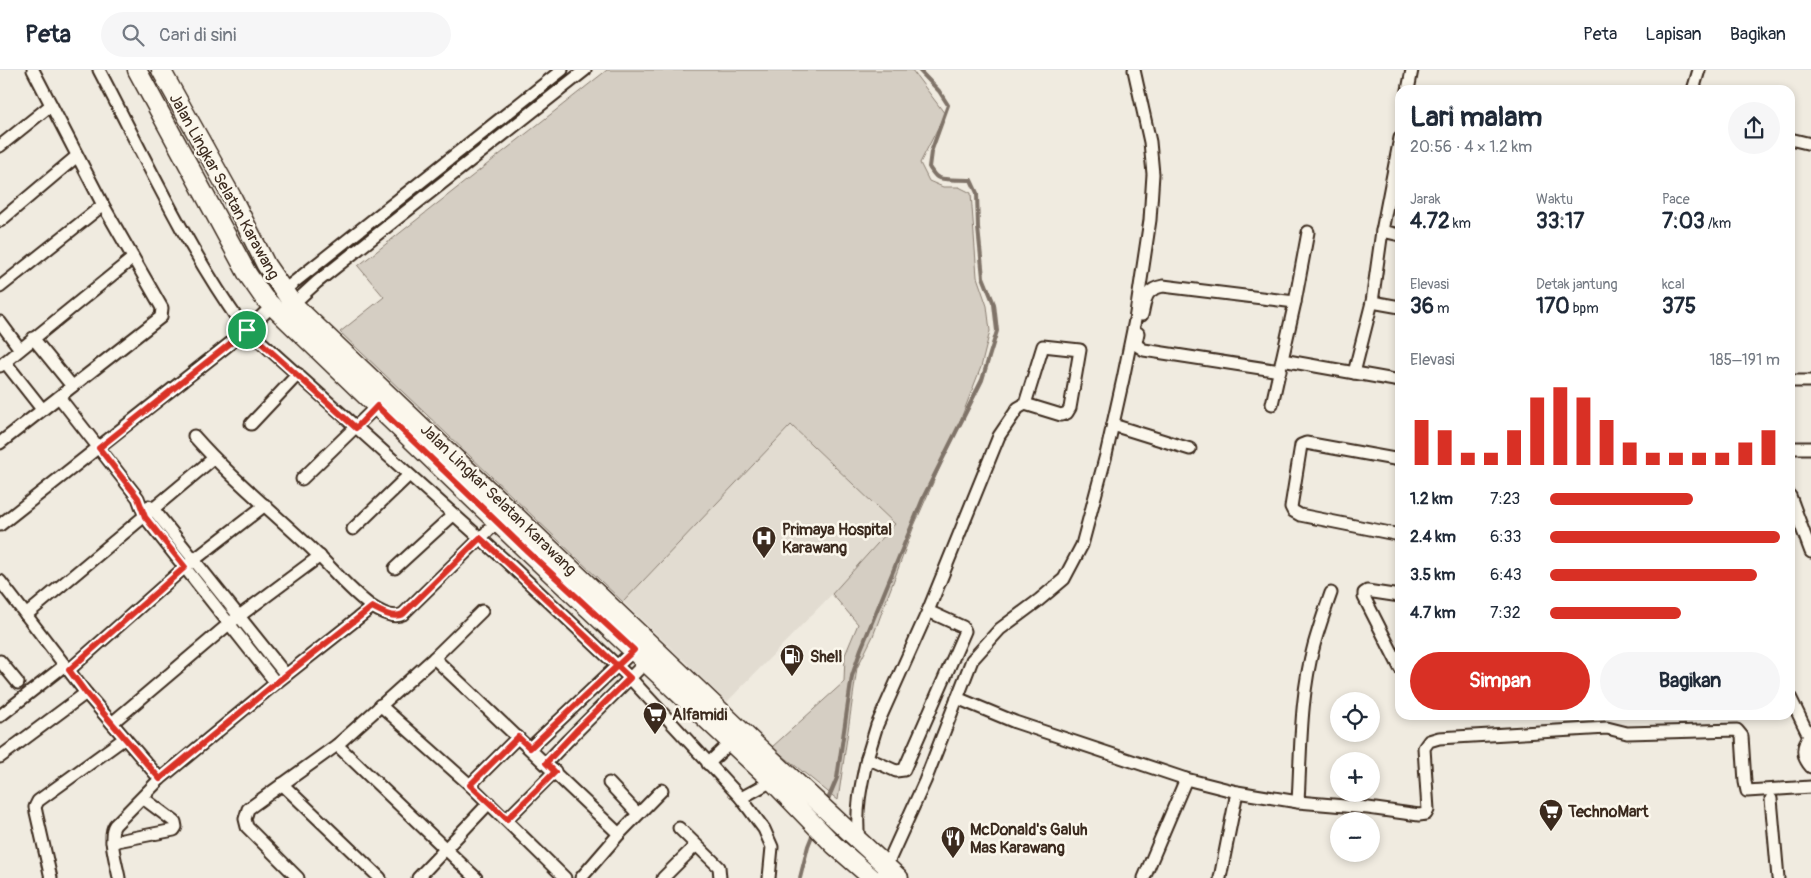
<!DOCTYPE html>
<html lang="id">
<meta charset="utf-8">
<style>
body{margin:0;font-family:Pangolin,sans-serif;background:#f6f6f7;color:#1f2937;height:100vh;display:flex;flex-direction:column;font-size:19px;white-space:nowrap}
*{box-sizing:border-box;margin:0}
p{font-size:16px;color:#747a83}
.icon{flex:none;width:28px;height:28px;fill:none;stroke:currentColor;stroke-width:2;stroke-linecap:round;stroke-linejoin:round}
.map{position:relative;flex:1;overflow:hidden}
.sheet{position:absolute;left:1395px;top:15px;width:400px;height:635px;display:flex;flex-direction:column;background:#fff;border-radius:15px;box-shadow:0 2px 8px #0003}
.sheet>*{flex:none}
.tools{position:absolute;left:1330px;top:622px;display:grid;gap:10px}
.tools a{display:grid;place-items:center;width:50px;height:50px;border-radius:50%;background:#fff;box-shadow:0 2px 8px #0003;font-size:25px}
.pin{position:absolute;display:grid;place-items:center;width:42px;height:42px;color:#fff;margin:-21px;border:2px solid #fff;border-radius:50%;box-shadow:0 1px 5px #0007}
.round{display:grid;place-items:center;flex:none;width:52px;height:52px;border-radius:26px;background:#f6f6f7}
.summary{display:flex;align-items:center;justify-content:space-between;height:85px;padding:0 15px}
h1{font-size:28px;font-weight:700;line-height:38px}
.figures{display:grid;grid-template-columns:repeat(3,1fr);gap:8px;height:85px;padding:5px 15px}
.figures div{display:grid;align-content:center}
.figures b{font-size:21px;font-weight:700}
.figures small{font-size:14px;font-weight:400}
.figures p{font-size:14px}
.chart{height:140px;padding:10px 15px}
.chart p{display:flex;justify-content:space-between}
.chart svg{width:100%;height:90px;margin-top:5px;stroke:#d93025;stroke-width:6}
.primary-button{display:flex;gap:10px;margin-top:auto;padding:10px 15px}
.primary-button a{flex:1;height:58px;border-radius:30px;background:#d93025;color:#fff;font-size:20px;font-weight:700;line-height:58px;text-align:center}
.primary-button a+a{background:#f6f6f7;color:#1f2937}
ul{padding:0 15px;list-style:none;font-size:16px}
li{display:grid;grid-template-columns:80px 60px 1fr;align-items:center;height:38px}
li i{height:12px;border-radius:6px;background:#d93025}
header{display:flex;align-items:center;gap:30px;box-sizing:border-box;height:70px;padding:0 25px;background:#fff;border-bottom:1px solid #e0e1e3}
header strong{font-size:24px}
nav{display:flex;gap:28px;margin-inline-start:auto;font-size:18px}
.search{width:350px;height:45px;background:#f6f6f7;display:flex;align-items:center;gap:12px;box-sizing:border-box;padding:0 18px;border-radius:28px;color:#747a83;font-size:19px}
.map>svg:first-child{display:block}
</style>
<header>
<strong>Peta</strong>
<div class="search"><svg class="icon" aria-label="search" viewBox="0 0 24 24"><circle cx="10" cy="10" r="6"/><path d="M15 15l6 6"/></svg>Cari di sini</div>
<nav><a>Peta</a><a>Lapisan</a><a>Bagikan</a></nav>
</header>
<div class="map">
<svg width="1811" height="808" viewBox="0 0 1811 808">
<rect width="100%" height="100%" fill="#f0ebe0"/>
<filter id="ink" filterUnits="userSpaceOnUse"><feTurbulence type="fractalNoise" baseFrequency=".02" numOctaves="2"/><feDisplacementMap in="SourceGraphic" scale="10" xChannelSelector="R" yChannelSelector="G"/><feConvolveMatrix kernelMatrix="1 2 1 2 8 2 1 2 1" color-interpolation-filters="sRGB"/></filter>
<g filter="url(#ink)">
<polygon fill="#e2dcd1" points="791,355 895,454 832,524 727,632 623,532"/>
<polygon fill="#d5cec3" stroke="#887c70" points="607,0 912,0 945,44 920,93 929,111 943,117 959,117 971,123 977,207 987,236 990,261 981,297 958,356 914,456 873,566 857,598 838,730 772,677 844,612 845,585 858,554 832,524 895,454 791,355 623,532 340,262 384,227 358,196"/>
<g fill="none" stroke-linecap="round" stroke-linejoin="round">
<g stroke="#7f7367" stroke-width="4">
<path d="M826,734L837,708L852,606L861,579L924,426L982,310L997,261L994,234L983,207L978,158L977,123L971,110C963,109 943,111 937,107C934,105 931,100 929,97L931,82L948,35L939,21L919,0"/>
<polyline points="800,808 808,776 814,761"/>
</g>
<defs>
<g id="minor">
<path d="M99,0C144,86 185,175 241,254L508,493L630,608L741,728L764,759L772,777L769,808"/>
<polyline points="1408,20 1412,0"/>
<polyline points="1693,20 1699,0"/>
<polyline points="1790,69 1811,74"/>
<polyline points="0,76 51,35"/>
<polyline points="0,151 77,86"/>
<polyline points="1382,161 1400,165"/>
<polyline points="0,217 103,135"/>
<polyline points="283,221 562,0"/>
<polyline points="1372,232 1400,237"/>
<polyline points="293,234 317,212 585,0"/>
<path d="M1142,245C1146,229 1144,220 1163,216L1295,232"/>
<polyline points="0,252 20,279"/>
<polyline points="1138,263 1136,272 1138,276 1144,280 1280,301"/>
<polyline points="33,268 72,316"/>
<polyline points="1282,290 1400,311"/>
<polyline points="5,292 42,339"/>
<polyline points="0,296 133,188"/>
<polyline points="1354,303 1372,232 1382,161 1400,68"/>
<polyline points="1790,311 1811,311"/>
<polyline points="59,327 138,428 145,447 276,613"/>
<polyline points="1272,334 1295,232 1308,162"/>
<polyline points="251,354 298,304"/>
<polyline points="1113,355 1190,379"/>
<path d="M194,366C230,407 273,442 313,480C332,498 350,521 371,536C380,542 393,549 403,544L497,452"/>
<polyline points="0,373 161,247 162,238 103,135 33,0"/>
<polyline points="1790,378 1811,378"/>
<polyline points="1400,390 1306,373 1301,375 1291,437 1293,441 1300,445 1400,465"/>
<polyline points="302,409 377,336"/>
<polyline points="1790,426 1811,482"/>
<polyline points="149,436 154,440 286,605"/>
<polyline points="0,455 247,260 272,236"/>
<polyline points="353,459 408,406"/>
<polyline points="395,498 453,445"/>
<polyline points="0,511 86,623 160,709"/>
<polyline points="1400,526 1367,521 1364,523 1364,527 1400,598"/>
<polyline points="26,545 214,388"/>
<polyline points="434,588 619,764"/>
<polyline points="0,591 18,613"/>
<polyline points="69,600 185,497 265,435"/>
<polyline points="1790,627 1809,666"/>
<polyline points="957,628 1015,652 1186,709 1237,722 1298,732 1368,738 1419,745 1426,744 1428,740 1424,678 1429,671 1439,668 1607,658 1627,663 1737,660 1742,666 1745,712 1747,721 1811,717"/>
<polyline points="380,635 470,715 565,808"/>
<polyline points="0,646 65,595"/>
<polyline points="112,653 230,553 320,486"/>
<path d="M1811,664C1802,675 1801,686 1811,697"/>
<polyline points="337,675 476,808"/>
<polyline points="530,678 634,580"/>
<polyline points="0,687 86,623"/>
<polyline points="867,688 877,655 928,541 999,366 1018,338 1025,334 1043,276 1080,280 1070,338 1067,343 1061,345 1025,334"/>
<polyline points="546,693 568,670 646,592"/>
<polyline points="708,694 731,672"/>
<polyline points="609,713 638,744"/>
<polyline points="282,714 380,808"/>
<polyline points="470,715 518,667"/>
<polyline points="741,728 772,711"/>
<polyline points="1771,729 1778,808"/>
<path d="M1298,732C1301,680 1300,626 1314,575C1319,557 1325,540 1331,523"/>
<polyline points="507,749 555,701"/>
<polyline points="679,758 719,797 720,808"/>
<path d="M859,770C855,742 861,715 867,688L896,701L904,700L965,561L963,557L928,541"/>
<polyline points="112,772 174,760 176,757 175,752 143,728"/>
<polyline points="51,808 36,742 35,737 38,731 125,668"/>
<path d="M119,808C117,795 107,766 115,755L160,709L276,613L372,537"/>
<polyline points="298,808 247,757 245,749 248,739 337,675 434,588 482,541"/>
<polyline points="418,808 489,733"/>
<polyline points="581,808 619,764 662,720"/>
<polyline points="663,808 696,775"/>
<polyline points="881,808 925,711 972,590 1000,559 1039,530 1064,509 1082,475 1106,385 1123,309 1135,250 1150,150 1153,104 1150,72 1134,0"/>
<polyline points="1144,808 1186,709"/>
<polyline points="1220,808 1237,722"/>
</g>
<g id="primary">
<polyline points="137,0 248,205 264,228 524,478 772,711 834,775 872,808"/>
<polyline points="161,0 233,129 266,195 293,234 754,673 899,808"/>
</g>
</defs>
<use href="#minor" stroke="#3b2a1e" stroke-width="15"/>
<use href="#primary" stroke="#3b2a1e" stroke-width="21"/>
<use href="#minor" stroke="#fbf7ec" stroke-width="11"/>
<use href="#primary" stroke="#fbf7ec" stroke-width="18"/>
</g>
</g>
<g fill="none" stroke-linecap="round" stroke-linejoin="round" filter="url(#ink)">
<defs>
<path id="route" d="M247,260L99,378L138,428L145,447L185,497L69,600L86,623L160,709L276,613L372,537C382,542 392,549 403,544L480,468C531,514 580,561 630,608L576,661L546,693L555,702L507,749L470,715L518,667L530,678C565,645 599,613 634,580L524,478L377,336L356,358L247,260"/>
</defs>
<use href="#route" stroke="#fff" stroke-width="10"/>
<use href="#route" stroke="#d93025" stroke-width="6"/>
</g>
<defs>
<symbol id="hospital-pin" viewBox="-11 -11 22 30"><path d="M0 17L-7.5 6A9.5 9.5 0 1 1 7.5 6Z" fill="#3b2a1e" stroke="#fbf7ec"/><path d="M-5-5h3v3.5h4V-5h3V5h-3V1.5h-4V5h-3Z" fill="#fff"/></symbol>
<symbol id="fuel-pin" viewBox="-11 -11 22 30"><path d="M0 17L-7.5 6A9.5 9.5 0 1 1 7.5 6Z" fill="#3b2a1e" stroke="#fbf7ec"/><path d="M-5.5-6h7V0h2V4h1.3V-2.5L3-4.5l.8-.8L6-3V5H2.5V1h-1V6h-7ZM-4.2-4.7v3.2H.2V-4.7Z" fill="#fff"/></symbol>
<symbol id="supermarket-pin" viewBox="-11 -11 22 30"><path d="M0 17L-7.5 6A9.5 9.5 0 1 1 7.5 6Z" fill="#3b2a1e" stroke="#fbf7ec"/><path d="M-6-5.5h2.5l.6 2H6L4.5 2H-2.5L-4.4-4H-6ZM-1.5 3.2a1.3 1.3 0 1 0 .1 0ZM3 3.2a1.3 1.3 0 1 0 .1 0Z" fill="#fff"/></symbol>
<symbol id="restaurant-pin" viewBox="-11 -11 22 30"><path d="M0 17L-7.5 6A9.5 9.5 0 1 1 7.5 6Z" fill="#3b2a1e" stroke="#fbf7ec"/><path d="M-5-6h1v4h1v-4h1v4h1v-4h1v5L-1.5 .5V6h-2V.5L-5-1ZM5-6V6H3V1.5H1.5Q1.5-4 5-6Z" fill="#fff"/></symbol>
</defs>
<g fill-rule="evenodd">
<use href="#hospital-pin" x="750" y="454" width="28" height="38"/>
<use href="#fuel-pin" x="778" y="572" width="28" height="38"/>
<use href="#supermarket-pin" x="641" y="630" width="28" height="38"/>
<use href="#supermarket-pin" x="1537" y="727" width="28" height="38"/>
<use href="#restaurant-pin" x="939" y="754" width="28" height="38"/>
</g>
<g text-anchor="middle" stroke-width="5" stroke-linejoin="round" paint-order="stroke">
<g font-size="16" fill="#3b2a1e" stroke="#fbf7ec">
<text transform="translate(225 116) rotate(61)" y="6">Jalan Lingkar Selatan Karawang</text>
<text transform="translate(499 429) rotate(44)" y="6">Jalan Lingkar Selatan Karawang</text>
</g>
<g font-size="16" font-weight="bold" fill="#3b2a1e" stroke="#fbf7ec" text-anchor="start">
<text x="782" y="465">Primaya Hospital<tspan x="782" dy="18">Karawang</tspan></text>
<text x="810" y="592">Shell</text>
<text x="672" y="650">Alfamidi</text>
<text x="1568" y="747">TechnoMart</text>
<text x="970" y="765">McDonald's Galuh<tspan x="970" dy="18">Mas Karawang</tspan></text>
</g>
</g>
</svg>
<div class="tools">
<a><svg class="icon" aria-label="locate" viewBox="0 0 24 24"><circle cx="12" cy="12" r="6"/><path d="M12 2v4M12 18v4M2 12h4M18 12h4"/></svg></a>
<a>+</a>
<a>−</a>
</div>
<div class="pin" style="left:247px;top:260px;background:#1e9e55"><svg class="icon" aria-label="arrive" viewBox="0 0 24 24"><path d="M6 21V4h12l-3 4 3 4H6"/></svg></div>
<section class="sheet">
<div class="summary"><div><h1>Lari malam</h1><p>20:56 · 4 × 1.2 km</p></div><a class="round"><svg class="icon" aria-label="share" viewBox="0 0 24 24"><path d="M12 15V3M7 8l5-5 5 5M5 13v7h14v-7"/></svg></a></div>
<div class="figures">
<div><p>Jarak</p><b>4.72<small> km</small></b></div>
<div><p>Waktu</p><b>33:17</b></div>
<div><p>Pace</p><b>7:03<small> /km</small></b></div>
</div>
<div class="figures">
<div><p>Elevasi</p><b>36<small> m</small></b></div>
<div><p>Detak jantung</p><b>170<small> bpm</small></b></div>
<div><p>kcal</p><b>375</b></div>
</div>
<div class="chart"><p><span>Elevasi</span>185–191 m</p>
<svg viewBox="0 0 160 44" preserveAspectRatio="none"><path d="M5 44V22M15 44V27M25 44V38M35 44V38M45 44V27M55 44V11M65 44V6M75 44V11M85 44V22M95 44V33M105 44V38M115 44V38M125 44V38M135 44V38M145 44V33M155 44V27"/></svg>
</div>
<ul>
<li><b>1.2 km</b>7:23<i style="width:62%"></i></li>
<li><b>2.4 km</b>6:33<i style="width:100%"></i></li>
<li><b>3.5 km</b>6:43<i style="width:90%"></i></li>
<li><b>4.7 km</b>7:32<i style="width:57%"></i></li>
</ul>
<div class="primary-button"><a>Simpan</a><a>Bagikan</a></div>
</section>
</div>
